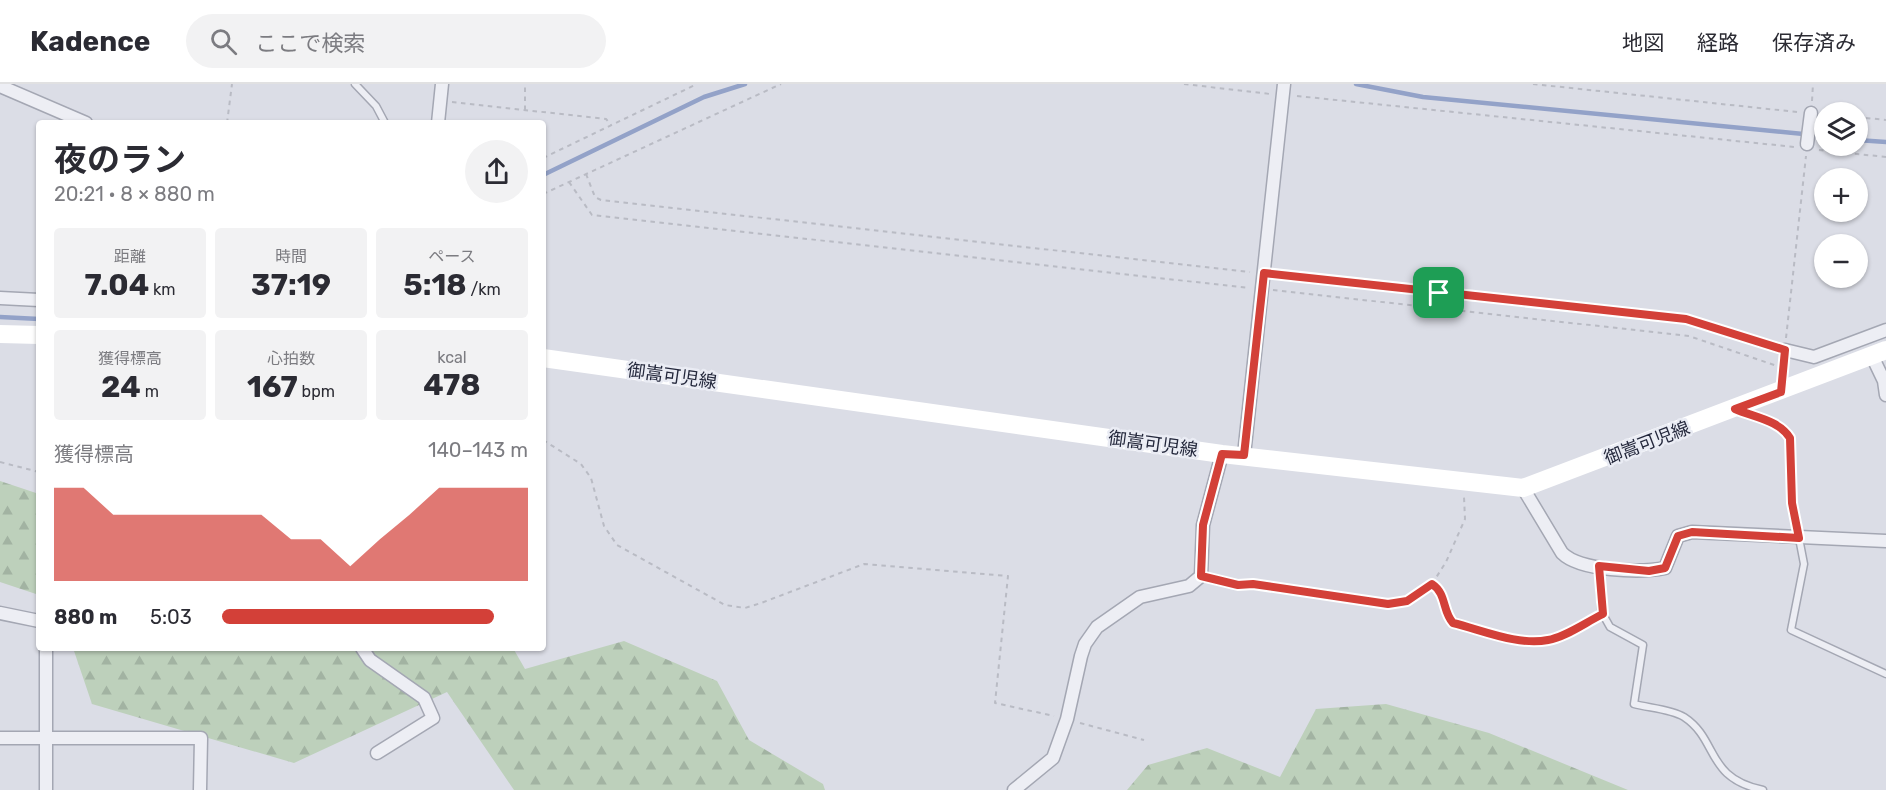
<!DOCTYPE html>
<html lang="ja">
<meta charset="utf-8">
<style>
body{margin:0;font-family:Rubik,"Noto Sans JP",sans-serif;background:#f2f2f3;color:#2b2b33;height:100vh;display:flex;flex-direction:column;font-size:22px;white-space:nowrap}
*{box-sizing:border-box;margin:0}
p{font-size:20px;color:#7c7c81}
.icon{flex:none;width:33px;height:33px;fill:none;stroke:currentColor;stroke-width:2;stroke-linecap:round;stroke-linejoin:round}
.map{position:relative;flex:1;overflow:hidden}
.details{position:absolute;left:36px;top:36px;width:510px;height:531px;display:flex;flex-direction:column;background:#fff;border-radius:6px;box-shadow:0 2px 4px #0004}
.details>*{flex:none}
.controls{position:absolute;left:1814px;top:18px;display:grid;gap:12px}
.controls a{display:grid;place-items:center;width:54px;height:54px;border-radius:50%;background:#fff;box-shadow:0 2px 4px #0004;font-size:30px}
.pin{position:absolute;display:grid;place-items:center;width:51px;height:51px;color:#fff;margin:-26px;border-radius:12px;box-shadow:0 3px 9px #0006}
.round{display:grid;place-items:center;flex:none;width:63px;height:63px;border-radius:32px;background:#f2f2f3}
.headline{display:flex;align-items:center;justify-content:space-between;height:102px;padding:0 18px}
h1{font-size:33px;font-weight:700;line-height:45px}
.figures{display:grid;grid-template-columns:repeat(3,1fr);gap:9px;height:102px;padding:6px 18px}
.figures div{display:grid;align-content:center;border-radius:6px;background:#f2f2f3;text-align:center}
.figures b{font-size:30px;font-weight:700}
.figures small{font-size:16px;font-weight:400}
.figures p{font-size:16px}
.chart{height:168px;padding:12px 18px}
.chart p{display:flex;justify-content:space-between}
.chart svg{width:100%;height:108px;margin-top:6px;fill:#d34038;opacity:.7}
ul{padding:0 18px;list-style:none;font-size:20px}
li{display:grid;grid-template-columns:96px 72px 1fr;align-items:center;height:45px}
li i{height:15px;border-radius:8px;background:#d34038}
header{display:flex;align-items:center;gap:36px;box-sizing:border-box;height:84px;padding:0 30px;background:#fff;border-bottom:2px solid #e1e1e2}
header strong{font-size:28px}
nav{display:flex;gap:33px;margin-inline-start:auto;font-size:21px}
.search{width:420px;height:54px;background:#f2f2f3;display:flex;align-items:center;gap:15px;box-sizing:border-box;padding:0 21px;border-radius:33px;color:#7c7c81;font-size:22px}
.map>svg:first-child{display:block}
</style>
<header>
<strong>Kadence</strong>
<div class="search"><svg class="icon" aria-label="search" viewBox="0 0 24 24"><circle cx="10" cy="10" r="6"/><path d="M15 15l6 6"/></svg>ここで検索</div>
<nav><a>地図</a><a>経路</a><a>保存済み</a></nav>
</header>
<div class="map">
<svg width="1886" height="706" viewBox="0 0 1886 706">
<defs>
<pattern id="forest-firs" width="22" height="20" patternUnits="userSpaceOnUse" patternTransform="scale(1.5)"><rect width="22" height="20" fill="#bdd0bb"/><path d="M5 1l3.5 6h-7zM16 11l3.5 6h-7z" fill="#a2b3a2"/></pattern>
</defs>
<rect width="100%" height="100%" fill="#dbdde6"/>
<g fill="url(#forest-firs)">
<polygon points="0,397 39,410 39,511 0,498"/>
<polygon points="624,557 717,597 749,656 823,700 825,706 514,706 447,608 294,679 92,620 73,564 513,564 525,585"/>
<polygon points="1386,620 1489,649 1628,706 1127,706 1148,681 1207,664 1280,693 1316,625"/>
</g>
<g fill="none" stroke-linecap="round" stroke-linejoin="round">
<g stroke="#93a2c8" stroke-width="4.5">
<polyline points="1356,0 1423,13 1824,52"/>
<polyline points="1857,56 1886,58"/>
<polyline points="543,91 704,13 745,0"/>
<polyline points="0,233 39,235"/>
</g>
<defs>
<g id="lane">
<polyline points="355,0 376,22 385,39"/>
<polyline points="1799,454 1804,480 1791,546 1886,590"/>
<path d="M1599,483L1601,527L1610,543L1643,561L1634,620C1649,624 1671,625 1684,633C1719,656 1705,694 1763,706"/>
</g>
<g id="street">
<polyline points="0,2 86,39"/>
<polyline points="438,39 442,0"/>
<polyline points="1807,60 1811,29"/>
<polyline points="0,214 39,216"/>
<polyline points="1785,266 1814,273 1886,246"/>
<polyline points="1872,272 1884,297 1886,311"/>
<polyline points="1244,371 1284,0"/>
<path d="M1523,404L1562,469C1580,487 1640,489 1665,484L1678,452L1692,448L1886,457"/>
<polyline points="0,529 39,537"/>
<polyline points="46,564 46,706"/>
<polyline points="362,564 370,576 424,614 433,634 377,669"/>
<polyline points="0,654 201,654 200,706"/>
<polyline points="1014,706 1053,674 1067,635 1081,572 1085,560 1097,543 1140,513 1189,502 1201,492 1203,441 1222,370"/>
</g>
</defs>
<use href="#lane" stroke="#a4a7b3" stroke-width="9"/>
<use href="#street" stroke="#a4a7b3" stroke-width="15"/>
<g stroke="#b9bbc4" stroke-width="2" stroke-dasharray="4.5 4.5" stroke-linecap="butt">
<polyline points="1184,0 1270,10"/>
<polyline points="1533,0 1797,28"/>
<polyline points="1297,12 1795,63"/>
<polyline points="1812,17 1813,0"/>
<polyline points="452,18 606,35 611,41"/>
<polyline points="525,26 525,0"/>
<polyline points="1857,33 1886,36"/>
<polyline points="227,39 232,0"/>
<polyline points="1819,66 1886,73"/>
<polyline points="543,74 697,0"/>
<polyline points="586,90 595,113 601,116 1250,188"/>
<polyline points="569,98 592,131 1249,204"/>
<polyline points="543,110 781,0"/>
<polyline points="1276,191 1686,235 1774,262"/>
<polyline points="1273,206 1689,252 1783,284"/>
<polyline points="1786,254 1806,72"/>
<path d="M1754,334C1769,338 1782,340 1790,354L1792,419L1796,439"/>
<polyline points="543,356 581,380 591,394 604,442 617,461 725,521 745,524 761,519 864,480 1008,492 995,619 1054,632"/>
<polyline points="0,378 39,388"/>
<path d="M1214,495L1238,501L1253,500L1388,520L1407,517L1432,500C1447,510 1442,528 1453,539L1538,557L1551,556L1595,534"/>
<polyline points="1432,500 1446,478 1465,435 1464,413"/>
<polyline points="1080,639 1144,656"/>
</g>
<use href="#lane" stroke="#edeef4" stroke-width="6"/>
<use href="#street" stroke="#edeef4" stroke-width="12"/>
<g stroke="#fff" stroke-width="18">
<polyline points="0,250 39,251"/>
<polyline points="543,274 1222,370 1523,404 1886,266"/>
</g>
</g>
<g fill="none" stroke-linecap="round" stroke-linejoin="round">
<defs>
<path id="route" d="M1264,189L1686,235L1785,266L1781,308L1735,325C1753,333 1779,336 1790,354L1792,419L1799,454L1692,448L1678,452L1665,484L1649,487L1599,482L1603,530C1586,538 1566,553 1548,556C1518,562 1482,546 1453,539C1442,527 1447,510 1432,500L1407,517L1388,520L1253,500L1238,501L1201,492L1203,441L1222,370L1244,371Z"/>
</defs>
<use href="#route" stroke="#fff" stroke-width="12"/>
<use href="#route" stroke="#d34038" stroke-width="8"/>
</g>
<g text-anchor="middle" stroke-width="5" stroke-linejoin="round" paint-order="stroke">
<g font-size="18" fill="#24283c" stroke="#eaecf4">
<text transform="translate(672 292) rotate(8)" y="6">御嵩可児線</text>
<text transform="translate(1647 359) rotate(-21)" y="6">御嵩可児線</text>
<text transform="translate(1153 360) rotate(8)" y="6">御嵩可児線</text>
</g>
</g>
</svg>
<div class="controls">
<a><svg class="icon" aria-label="layers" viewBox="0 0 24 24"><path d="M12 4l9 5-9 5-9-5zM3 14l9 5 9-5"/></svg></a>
<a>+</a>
<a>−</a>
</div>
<div class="pin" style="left:1439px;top:209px;background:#1e9e55"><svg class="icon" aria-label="arrive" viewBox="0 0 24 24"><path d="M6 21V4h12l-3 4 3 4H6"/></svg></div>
<section class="details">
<div class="headline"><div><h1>夜のラン</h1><p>20:21 · 8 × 880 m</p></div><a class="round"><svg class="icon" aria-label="share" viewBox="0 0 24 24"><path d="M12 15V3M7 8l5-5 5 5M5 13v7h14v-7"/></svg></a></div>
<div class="figures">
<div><p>距離</p><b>7.04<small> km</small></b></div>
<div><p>時間</p><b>37:19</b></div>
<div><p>ペース</p><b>5:18<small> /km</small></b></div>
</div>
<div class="figures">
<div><p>獲得標高</p><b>24<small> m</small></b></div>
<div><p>心拍数</p><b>167<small> bpm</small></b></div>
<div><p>kcal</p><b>478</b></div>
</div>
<div class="chart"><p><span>獲得標高</span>140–143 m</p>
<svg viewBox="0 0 160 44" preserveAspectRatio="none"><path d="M0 44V6L10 6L20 17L30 17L40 17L50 17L60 17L70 17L80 27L90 27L100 38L110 27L120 17L130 6L140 6L150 6L160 6V44z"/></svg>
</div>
<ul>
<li><b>880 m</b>5:03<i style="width:89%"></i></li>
</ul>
</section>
</div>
